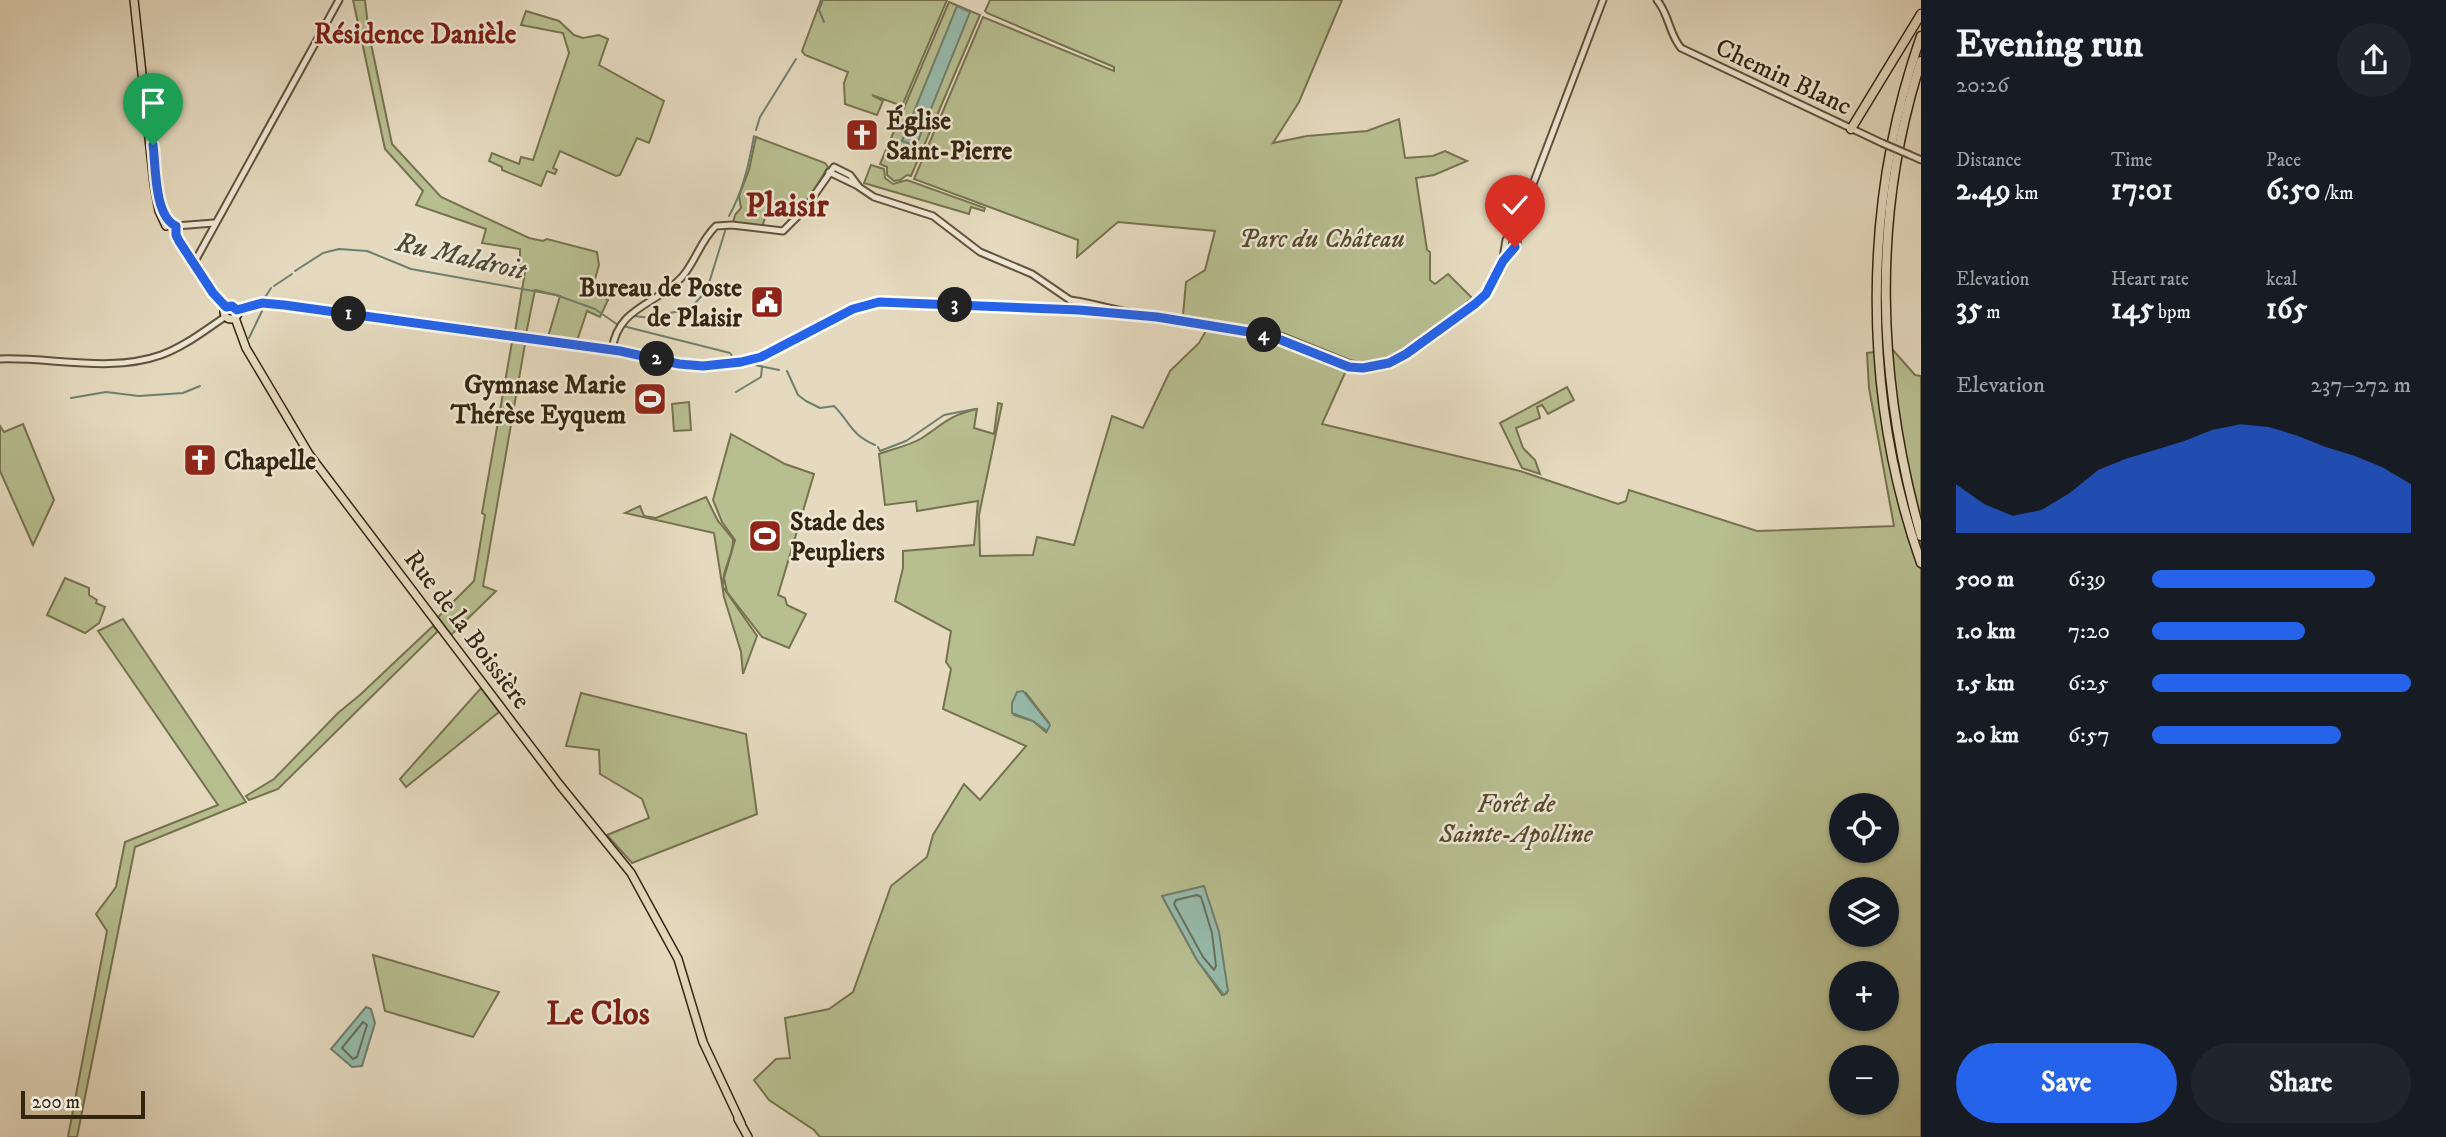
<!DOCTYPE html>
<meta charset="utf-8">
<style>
body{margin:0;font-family:"IM FELL DW Pica",serif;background:#20242c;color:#f1f3f6;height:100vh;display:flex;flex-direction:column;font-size:26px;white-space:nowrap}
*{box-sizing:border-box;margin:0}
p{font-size:23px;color:#9ea1a6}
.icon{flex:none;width:38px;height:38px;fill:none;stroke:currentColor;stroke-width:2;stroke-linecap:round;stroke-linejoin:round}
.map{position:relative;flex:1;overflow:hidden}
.side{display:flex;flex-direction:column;background:#171b24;width:525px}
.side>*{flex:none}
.tools{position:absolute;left:1829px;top:793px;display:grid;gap:14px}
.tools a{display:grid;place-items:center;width:70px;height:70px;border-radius:50%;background:#171b24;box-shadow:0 2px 5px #0004;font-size:35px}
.scale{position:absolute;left:21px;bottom:18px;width:124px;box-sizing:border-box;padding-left:7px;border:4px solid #34250f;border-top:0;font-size:19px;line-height:24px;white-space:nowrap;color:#34250f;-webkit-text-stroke:5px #eee7d5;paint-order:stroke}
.pin{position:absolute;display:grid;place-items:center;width:60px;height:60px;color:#fff;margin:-72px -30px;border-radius:50% 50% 50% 0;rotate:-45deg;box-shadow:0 0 7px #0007}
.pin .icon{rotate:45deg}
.km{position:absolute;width:35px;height:35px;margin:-18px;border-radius:50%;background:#222;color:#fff;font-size:19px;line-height:35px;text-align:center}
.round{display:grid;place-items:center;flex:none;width:74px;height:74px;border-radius:37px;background:#20242c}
.summary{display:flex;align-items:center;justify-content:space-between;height:119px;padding:0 35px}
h1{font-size:38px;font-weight:800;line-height:52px}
.metrics{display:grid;grid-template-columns:repeat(3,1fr);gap:10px;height:119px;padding:7px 35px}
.metrics div{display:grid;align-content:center}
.metrics b{font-size:30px;font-weight:800}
.metrics small{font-size:19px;font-weight:400}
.metrics p{font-size:19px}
.chart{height:196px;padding:14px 35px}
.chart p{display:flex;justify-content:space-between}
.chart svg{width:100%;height:126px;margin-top:7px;fill:#2563eb;opacity:.7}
.button{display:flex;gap:14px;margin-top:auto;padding:14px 35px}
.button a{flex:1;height:80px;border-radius:42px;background:#2563eb;color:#fff;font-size:28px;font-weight:800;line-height:80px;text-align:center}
.button a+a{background:#20242c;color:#f1f3f6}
ul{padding:0 35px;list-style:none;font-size:23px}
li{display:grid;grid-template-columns:112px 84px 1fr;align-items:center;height:52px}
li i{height:18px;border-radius:9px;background:#2563eb}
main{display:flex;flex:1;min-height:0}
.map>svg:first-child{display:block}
</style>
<main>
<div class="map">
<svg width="1921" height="1137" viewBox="0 0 1921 1137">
<rect width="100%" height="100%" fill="#e5dabf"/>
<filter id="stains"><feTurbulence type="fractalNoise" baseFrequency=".00286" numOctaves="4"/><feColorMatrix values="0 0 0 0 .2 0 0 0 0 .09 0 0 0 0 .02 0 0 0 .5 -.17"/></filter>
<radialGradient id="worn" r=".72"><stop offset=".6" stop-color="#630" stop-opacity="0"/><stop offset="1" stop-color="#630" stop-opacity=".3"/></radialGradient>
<g fill="#b7be90" stroke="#767250" stroke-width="2" fill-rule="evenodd">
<polygon points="353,0 365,0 369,34 392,144 441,197 529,238 543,241 547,239 597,252 599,265 592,290 608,300 600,317 587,311 577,341 548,337 560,296 535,290 526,334 515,332 526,266 520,265 520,249 482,243 486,229 416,205 423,191 385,149"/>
<polygon points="821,0 947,0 902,106 872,95 883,101 877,115 845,104 844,83 848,72 805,55 802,51"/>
<polygon points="990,0 1342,0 1299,102 1273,143 1307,136 1367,131 1399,119 1405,158 1433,156 1445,151 1467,161 1434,175 1416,178 1427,250 1430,252 1430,280 1435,284 1448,274 1472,298 1416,342 1384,359 1365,363 1350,360 1283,333 1183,315 1186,282 1205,270 1215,231 1118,222 1077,257 1078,240 914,179 983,17 1114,71 1114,67 987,13 985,11"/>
<polygon points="949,2 980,15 911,176 907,175 900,180 894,181 887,175 887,167 880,164"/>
<polygon points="526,11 559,21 574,35 583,38 599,35 608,39 599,65 664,101 649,143 637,138 620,175 616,176 560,151 553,168 557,170 555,174 547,171 541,186 502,170 502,167 489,161 492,153 519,164 521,157 533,160 569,53 563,33 521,25"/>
<polygon points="756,137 825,163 828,167 803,208 793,212 789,218 772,209 767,212 762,227 733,223 735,215 741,208 739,196 749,170"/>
<polygon points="871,165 884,169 885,178 893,184 907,180 985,208 984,211 971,207 969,214 864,183"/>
<path d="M1207,329L1267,336L1349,364L1322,424L1520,471L1618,504L1626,501L1629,490L1757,531L1894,526L1869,388L1867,353L1893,350L1915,375L1921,376V1137H820L814,1130L769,1100L754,1080L776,1059L790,1058L785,1018L829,1009L853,992L891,886L927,857L933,835L964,784L980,800L1026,746L943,709L951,669L946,662L951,631L895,601L903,568V551L974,545L978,501L917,511L916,501L885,505L879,454C892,449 909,446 922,438C943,424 950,415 977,409L974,428L994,434L998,403L1002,404L979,515L980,556L1033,555L1037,537L1074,545L1112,416L1143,428L1170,371L1199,343ZM1026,693L1049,723L1046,732L1033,721L1014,715ZM1841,805H1886V850H1841ZM1841,889H1886V934H1841ZM1162,896L1221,953L1227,993L1222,995L1197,960ZM1841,973H1886V1018H1841ZM1841,1057H1886V1102H1841Z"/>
<polygon points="512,342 525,344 483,586 496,591 451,635 438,617 474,581 485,515 482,513"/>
<polygon points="1567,387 1574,400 1548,414 1542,405 1537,407 1540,418 1516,428 1523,448 1535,460 1540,474 1522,468 1500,423"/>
<polygon points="689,402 691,430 674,431 672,404"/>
<polygon points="23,424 54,500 33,545 0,471 0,426 4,432"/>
<polygon points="731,434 785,464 814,474 778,595 785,598 787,605 806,614 789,648 762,637 727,592 724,578 735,540 722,522 713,500"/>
<path d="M706,497L718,521L733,539C734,556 721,570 723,587L757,636L743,674L741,652L724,597L714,533L625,513L640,506L644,516L656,518Z"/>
<polygon points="65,578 89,588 89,595 97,600 96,603 105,607 99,623 85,633 47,615"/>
<polygon points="123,619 246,802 135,847 77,1137 68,1137 107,931 96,914 116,887 125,842 218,805 98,631"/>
<polygon points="433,626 438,631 278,789 249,800 246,796 274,779 338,713 361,694"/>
<polygon points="481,688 499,712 406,787 400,779"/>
<polygon points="581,693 746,734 757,814 632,863 607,835 649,818 642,799 600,774 599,750 566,746"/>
<polygon points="373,955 499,992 473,1037 385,1011"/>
</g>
<g fill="#97bbac" stroke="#6f7f6d" stroke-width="2">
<polygon points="957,6 970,12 916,146 902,141"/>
<polygon points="1023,691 1050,725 1047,731 1033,721 1012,713 1012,703 1017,692"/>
<polygon points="1204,886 1219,932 1228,991 1224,995 1197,960 1162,896"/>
<polygon points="366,1007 371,1009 375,1023 362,1066 352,1067 331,1049"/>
</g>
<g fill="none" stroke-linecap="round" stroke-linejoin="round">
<g stroke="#66705e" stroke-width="2">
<polygon points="1197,895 1201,897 1212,933 1216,966 1214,970 1203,957 1174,904 1176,900"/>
<polygon points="363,1022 367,1025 357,1057 353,1059 342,1048"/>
</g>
<g stroke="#6f7f6d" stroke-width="2">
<polyline points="823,0 819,10 824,22"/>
<polyline points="756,130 760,117 796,59"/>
<path d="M729,216C743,191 749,164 754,136"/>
<polyline points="295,271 323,253 339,249 367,251 411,269 556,295 595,309 618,325"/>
<polyline points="709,283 726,228"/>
<polyline points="274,286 292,274"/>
<polyline points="264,299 271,288"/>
<polyline points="634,316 660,319 665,314 690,309 706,291"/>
<polyline points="623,326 730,353 734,359"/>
<polyline points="249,338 262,311"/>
<polyline points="755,365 779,370"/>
<path d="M787,371L798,395L806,401L820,408L834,406C851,423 850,434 875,445"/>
<polyline points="736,392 761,377 762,367"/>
<polyline points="71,398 106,392 139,396 183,393 200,386"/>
<polyline points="878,447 880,451 906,441 944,415 975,409"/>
</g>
<defs>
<g id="minor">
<path d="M1657,0C1669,14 1669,34 1681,48L1882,143"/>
<polyline points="1910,155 1921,160"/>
<polyline points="829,172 858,186"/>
<polyline points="176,226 214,223"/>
<polyline points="1503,258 1506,240 1515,227"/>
<polyline points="194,263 339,0"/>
<path d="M1070,300C1074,299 1122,312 1133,313"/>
<path d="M237,310L257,303H270C386,318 502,336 618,350C656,355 689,369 728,364C783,357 825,313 879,302L1079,310L1157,317"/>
<polyline points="1153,317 1255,333 1281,339 1349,367 1375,366 1406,354 1486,294 1503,260 1517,244 1519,221 1603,0"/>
<path d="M612,350C618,306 657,305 682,277C696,261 700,241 716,226L732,225L783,231L804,210L834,167L850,175L859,187L874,197L933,216L980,252L1032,274L1070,300"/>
<path d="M0,359C52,357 110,373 161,355C184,347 205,330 225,317"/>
</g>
<g id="major">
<polyline points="134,0 154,184 159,211 166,226"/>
<polyline points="164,215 177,227 175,235"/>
<polyline points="175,235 213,293 226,307"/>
<circle cx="231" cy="312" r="7"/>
<polyline points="235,318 246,348 309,454 559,784 631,873 678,959 703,1042 741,1123"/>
<polyline points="738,1119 748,1137"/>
</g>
<g id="highway">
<path d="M1921,36C1862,204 1862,395 1921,563"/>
<path d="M1921,61C1871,216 1877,379 1921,536"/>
<polyline points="1851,129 1921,14"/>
</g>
</defs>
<use href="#minor" stroke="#60523b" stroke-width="9"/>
<use href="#major" stroke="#34250f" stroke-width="10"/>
<use href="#highway" stroke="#34250f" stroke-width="11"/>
<use href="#minor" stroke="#eee7d5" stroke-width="5"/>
<use href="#major" stroke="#e5dabf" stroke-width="7"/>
<use href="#highway" stroke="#e5dabf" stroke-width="8"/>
<defs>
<polyline id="minor-bridge" points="1882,143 1910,155"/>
</defs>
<use href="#minor-bridge" stroke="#60523b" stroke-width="9" stroke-linecap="butt"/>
<use href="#minor-bridge" stroke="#eee7d5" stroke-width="5"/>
</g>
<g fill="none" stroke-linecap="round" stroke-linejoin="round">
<defs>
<path id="route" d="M153,145C156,167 154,216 176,226V235L179,241L213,293L226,307L232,306L237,310L262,303L284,305L620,351L679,364L703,366L741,362L761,357L853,309L879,302L1079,310L1157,317L1255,333L1281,340L1349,367L1363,368L1389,363L1406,354L1475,304L1486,294L1503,261L1515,247"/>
</defs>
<use href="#route" stroke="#fff" stroke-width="14"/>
<use href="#route" stroke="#2563eb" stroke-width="9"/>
</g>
<defs>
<symbol id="church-square" viewBox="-11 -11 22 22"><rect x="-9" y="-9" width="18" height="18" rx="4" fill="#8f2418" stroke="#eee7d5"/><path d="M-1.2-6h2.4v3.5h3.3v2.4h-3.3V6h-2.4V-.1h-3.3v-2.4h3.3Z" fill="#fff"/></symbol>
<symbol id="civic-square" viewBox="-11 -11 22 22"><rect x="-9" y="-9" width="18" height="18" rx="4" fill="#8f2418" stroke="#eee7d5"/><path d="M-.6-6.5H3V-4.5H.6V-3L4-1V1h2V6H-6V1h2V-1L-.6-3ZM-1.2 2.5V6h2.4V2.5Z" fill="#fff"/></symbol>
<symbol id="stadium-square" viewBox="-11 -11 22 22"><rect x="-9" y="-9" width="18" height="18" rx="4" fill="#8f2418" stroke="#eee7d5"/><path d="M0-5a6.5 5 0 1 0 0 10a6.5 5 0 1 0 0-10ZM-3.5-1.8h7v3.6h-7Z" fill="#fff"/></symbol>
</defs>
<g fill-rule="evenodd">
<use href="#church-square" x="843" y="116" width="38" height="38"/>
<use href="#civic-square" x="748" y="283" width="38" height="38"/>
<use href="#stadium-square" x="631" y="380" width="38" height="38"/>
<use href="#church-square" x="181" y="441" width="38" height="38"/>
<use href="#stadium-square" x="746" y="517" width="38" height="38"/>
</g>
<g text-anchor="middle" stroke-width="5" stroke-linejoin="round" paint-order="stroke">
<g font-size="26" fill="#34250f" stroke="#eee7d5">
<text transform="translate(1784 76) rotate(25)" y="9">Chemin Blanc</text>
<text transform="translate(468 629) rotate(53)" y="9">Rue de la Boissière</text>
</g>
<g font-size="26" font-weight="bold" fill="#34250f" stroke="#eee7d5" text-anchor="start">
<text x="886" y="129">Église<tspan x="886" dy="30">Saint-Pierre</tspan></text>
<text x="742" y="296" text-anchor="end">Bureau de Poste<tspan x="742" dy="30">de Plaisir</tspan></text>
<text x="626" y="393" text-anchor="end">Gymnase Marie<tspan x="626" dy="30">Thérèse Eyquem</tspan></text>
<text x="224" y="469">Chapelle</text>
<text x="790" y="530">Stade des<tspan x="790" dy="30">Peupliers</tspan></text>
</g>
<g font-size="26" font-style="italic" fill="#554b2f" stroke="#eee7d5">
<text x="1322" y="247">Parc du Château</text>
<text x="1516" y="812">Forêt de<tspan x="1516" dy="30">Sainte-Apolline</tspan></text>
</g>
<g font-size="28" font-weight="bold" fill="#7a1f14" stroke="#eee7d5">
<text x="415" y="43">Résidence Danièle</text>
</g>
<g font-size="28" font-style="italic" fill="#4d4a36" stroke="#eee7d5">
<text transform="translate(461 255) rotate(13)" y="10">Ru Maldroit</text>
</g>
<g font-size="33" font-weight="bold" fill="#7a1f14" stroke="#eee7d5">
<text x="787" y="216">Plaisir</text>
<text x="598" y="1024">Le Clos</text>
</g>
</g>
<rect width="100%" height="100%" filter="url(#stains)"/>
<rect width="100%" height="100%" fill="url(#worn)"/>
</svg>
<div class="tools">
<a><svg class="icon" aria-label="locate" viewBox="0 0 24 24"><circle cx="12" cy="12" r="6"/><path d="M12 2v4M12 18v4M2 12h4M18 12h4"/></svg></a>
<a><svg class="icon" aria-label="layers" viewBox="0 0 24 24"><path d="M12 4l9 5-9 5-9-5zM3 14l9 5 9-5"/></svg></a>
<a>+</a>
<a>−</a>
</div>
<div class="scale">200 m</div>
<div class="pin" style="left:153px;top:145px;background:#1e9e55"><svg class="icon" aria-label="arrive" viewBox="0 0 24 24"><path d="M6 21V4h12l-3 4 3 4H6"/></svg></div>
<div class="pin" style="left:1515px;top:247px;background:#d93025"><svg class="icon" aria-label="check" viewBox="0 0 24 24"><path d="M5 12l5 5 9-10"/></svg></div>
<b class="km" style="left:349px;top:314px">1</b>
<b class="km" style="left:657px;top:359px">2</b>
<b class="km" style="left:955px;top:305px">3</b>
<b class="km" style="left:1264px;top:335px">4</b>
</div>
<section class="side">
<div class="summary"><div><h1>Evening run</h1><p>20:26</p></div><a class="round"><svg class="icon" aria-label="share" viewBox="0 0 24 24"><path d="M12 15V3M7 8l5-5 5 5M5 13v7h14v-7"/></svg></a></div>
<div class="metrics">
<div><p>Distance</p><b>2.49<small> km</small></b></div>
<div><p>Time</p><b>17:01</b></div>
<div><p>Pace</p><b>6:50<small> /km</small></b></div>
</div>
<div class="metrics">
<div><p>Elevation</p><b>35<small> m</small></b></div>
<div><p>Heart rate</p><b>145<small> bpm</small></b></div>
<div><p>kcal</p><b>165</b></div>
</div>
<div class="chart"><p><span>Elevation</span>237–272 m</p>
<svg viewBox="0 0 160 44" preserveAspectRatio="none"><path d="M0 44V27L10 34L20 38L30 36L40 30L50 22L60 18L70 15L80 12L90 8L100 6L110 7L120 10L130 14L140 17L150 21L160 27V44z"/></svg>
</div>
<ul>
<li><b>500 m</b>6:39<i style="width:86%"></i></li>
<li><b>1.0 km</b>7:20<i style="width:59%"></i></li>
<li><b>1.5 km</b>6:25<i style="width:100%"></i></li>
<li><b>2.0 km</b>6:57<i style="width:73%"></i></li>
</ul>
<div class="button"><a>Save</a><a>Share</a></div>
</section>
</main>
